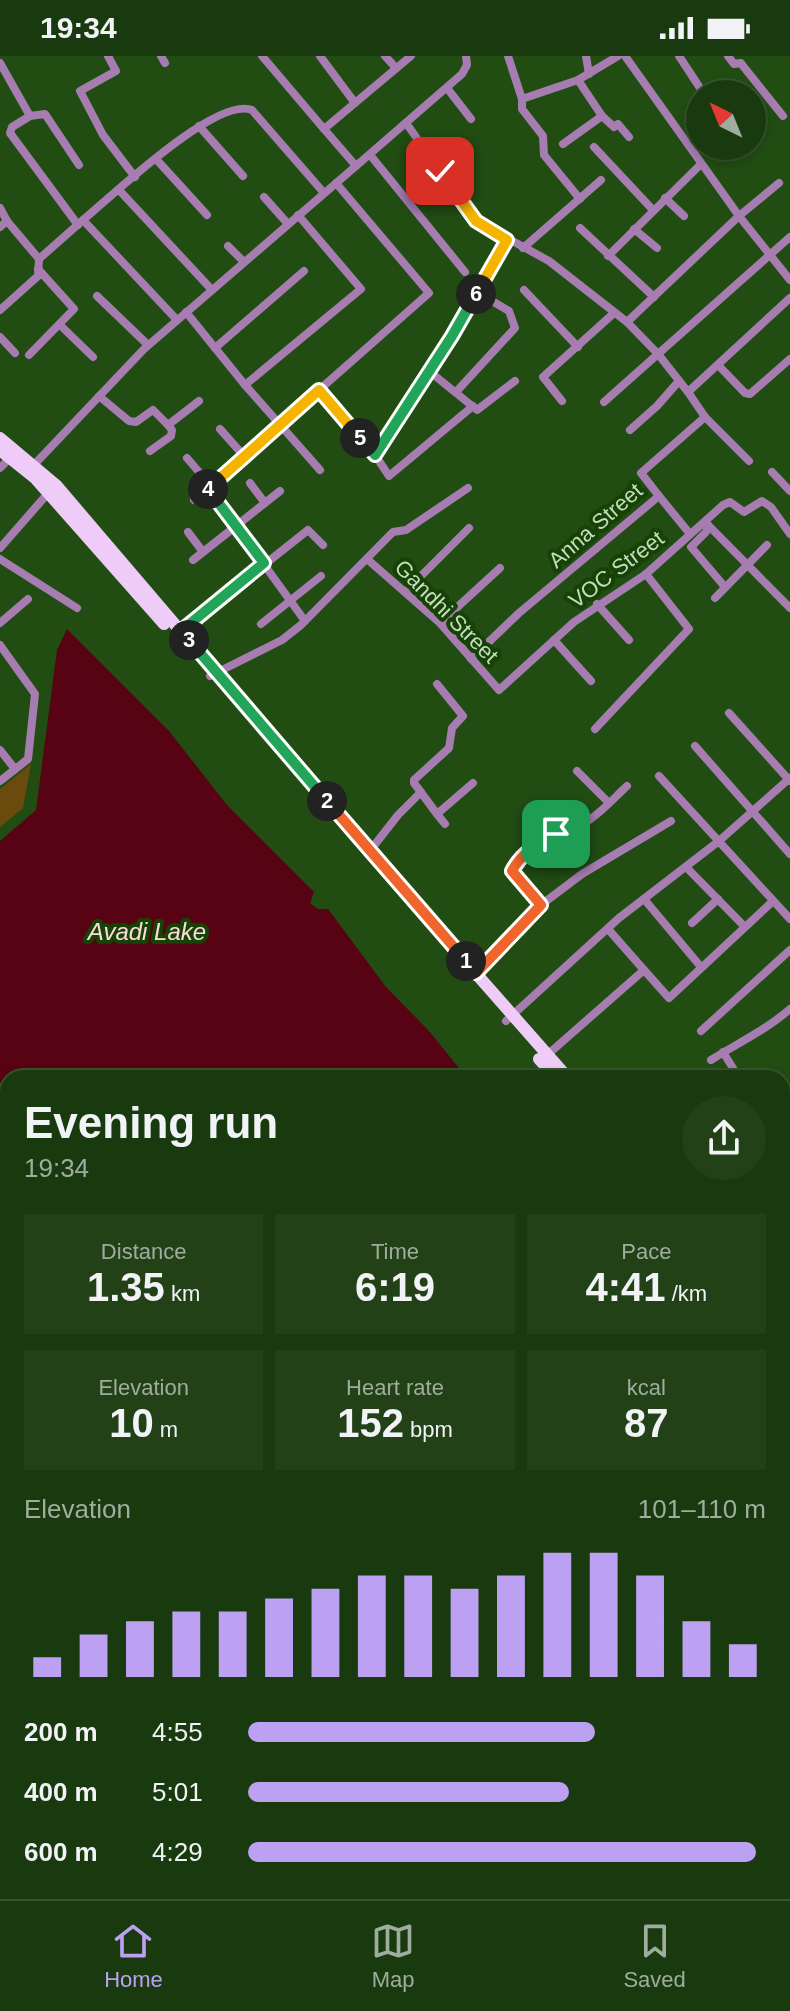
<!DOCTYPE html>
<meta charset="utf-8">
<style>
body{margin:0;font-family:Arial,sans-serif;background:#224117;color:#f1f3f6;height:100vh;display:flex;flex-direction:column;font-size:30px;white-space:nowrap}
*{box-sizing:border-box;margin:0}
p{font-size:26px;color:#9fad9e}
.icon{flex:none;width:44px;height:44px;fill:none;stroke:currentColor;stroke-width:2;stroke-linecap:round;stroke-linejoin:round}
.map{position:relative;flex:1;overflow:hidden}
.panel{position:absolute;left:0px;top:1014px;width:790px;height:830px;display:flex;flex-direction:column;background:#193a0e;border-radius:24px 24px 0 0;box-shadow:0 4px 12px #0003,0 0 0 2px #37542e}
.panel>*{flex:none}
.needle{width:52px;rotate:317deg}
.fabs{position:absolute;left:686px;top:24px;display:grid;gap:16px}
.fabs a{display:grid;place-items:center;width:80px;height:80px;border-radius:50%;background:#193a0e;box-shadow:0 4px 12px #0003,0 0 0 2px #37542e;font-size:40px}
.pin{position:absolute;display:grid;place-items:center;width:68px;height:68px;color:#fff;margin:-34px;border-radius:16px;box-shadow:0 4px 12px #0006}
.km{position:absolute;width:40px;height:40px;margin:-20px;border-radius:50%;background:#222;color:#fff;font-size:22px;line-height:40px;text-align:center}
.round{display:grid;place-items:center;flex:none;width:84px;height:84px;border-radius:42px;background:#224117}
.overview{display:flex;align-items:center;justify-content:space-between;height:136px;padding:0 24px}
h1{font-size:44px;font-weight:800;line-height:60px}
.metrics{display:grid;grid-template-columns:repeat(3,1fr);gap:12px;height:136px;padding:8px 24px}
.metrics div{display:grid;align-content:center;border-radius:0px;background:#224117;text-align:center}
.metrics b{font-size:40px;font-weight:800}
.metrics small{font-size:22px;font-weight:400}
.metrics p{font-size:22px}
.chart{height:224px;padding:16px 24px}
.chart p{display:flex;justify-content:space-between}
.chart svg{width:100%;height:144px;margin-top:8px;stroke:#bca0f2;stroke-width:6}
ul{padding:0 24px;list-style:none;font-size:26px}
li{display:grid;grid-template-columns:128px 96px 1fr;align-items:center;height:60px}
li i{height:20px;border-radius:10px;background:#bca0f2}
.status{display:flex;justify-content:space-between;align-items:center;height:56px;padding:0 40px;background:#193a0e;direction:ltr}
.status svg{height:22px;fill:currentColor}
.dock{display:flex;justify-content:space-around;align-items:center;height:112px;border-top:2px solid #37542e;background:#193a0e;font-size:22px;color:#9fad9e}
.dock a{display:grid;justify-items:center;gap:4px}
.dock .current{color:#bca0f2}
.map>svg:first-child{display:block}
</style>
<div class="status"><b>19:34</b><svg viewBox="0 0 49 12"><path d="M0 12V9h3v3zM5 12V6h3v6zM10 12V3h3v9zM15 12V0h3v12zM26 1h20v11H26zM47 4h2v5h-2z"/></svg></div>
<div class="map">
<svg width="790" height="1843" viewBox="0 0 790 1843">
<rect width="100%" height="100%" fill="#214d13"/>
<polygon fill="#6a4b0d" points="31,708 23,752 0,771 0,733"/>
<polygon fill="#570313" points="67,573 169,675 227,749 314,836 310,847 318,853 328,853 386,931 429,975 467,1022 8,1022 8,1233 0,1232 0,785 36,754 57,594"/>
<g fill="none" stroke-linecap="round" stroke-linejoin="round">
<g stroke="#a67cb1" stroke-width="8">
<polyline points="108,0 116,15 80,35 103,79 135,121"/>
<polyline points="161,0 165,7"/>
<polyline points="262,0 324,73"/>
<polyline points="320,0 355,47"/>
<polyline points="385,0 396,12"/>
<polyline points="508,0 522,43 522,53 543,80 544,99 580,143"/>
<polyline points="586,0 589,18"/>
<polyline points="625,0 739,160 790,224"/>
<polyline points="679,0 704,38"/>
<polyline points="728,0 734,8 741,7 743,10 783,60"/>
<polyline points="0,7 30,60 12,71 10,77 78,169"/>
<polyline points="578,24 602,60"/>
<polyline points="447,32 471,63"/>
<polyline points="522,43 578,24 618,0"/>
<polyline points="30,60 45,58 79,109"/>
<polyline points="406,67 476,165 549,205 627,266"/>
<polyline points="199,70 243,120"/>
<polyline points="563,88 602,60 614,71 618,68 629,81"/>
<polyline points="594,91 653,154"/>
<polyline points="371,100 465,216"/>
<polyline points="156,103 207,159"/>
<polyline points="356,110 462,18 467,9 466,0"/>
<polyline points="119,134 212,234"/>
<polyline points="264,141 288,168"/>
<polyline points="665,142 684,160"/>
<polyline points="0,152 7,165 0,171"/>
<path d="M83,164C112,140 216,40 252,54L324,137"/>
<polyline points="7,165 39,203"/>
<polyline points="580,172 654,241"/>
<polyline points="634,173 657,192"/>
<polyline points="228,190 244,206"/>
<polyline points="523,192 601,124"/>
<polyline points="608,200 701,108"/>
<polyline points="524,234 578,291"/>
<polyline points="97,240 148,289"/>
<polyline points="0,254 38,220 39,203 83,164 177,264"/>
<polyline points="186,256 245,329 361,233 298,159"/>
<polyline points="60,269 93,301"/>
<polyline points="0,281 15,297"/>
<polyline points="215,292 304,215"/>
<polyline points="29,299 74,253 38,213"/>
<polyline points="718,309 745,337 750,338 790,303"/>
<polyline points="429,315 477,354 515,325"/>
<polyline points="245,329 320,414"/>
<polyline points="319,334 375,399 452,280 507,184"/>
<polyline points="456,336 515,272 509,255 477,236"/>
<polyline points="688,336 658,298 790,181"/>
<polyline points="99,340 129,365 136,366 153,354 168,369 199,345"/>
<polyline points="562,345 543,321 614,257"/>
<polyline points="604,346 658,298 627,266 739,160 779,127"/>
<polyline points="220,373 244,400"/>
<polyline points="630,374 657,350 679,325"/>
<polyline points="150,395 171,380 172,374 168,369"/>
<polyline points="375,399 389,420 473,350"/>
<polyline points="187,402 211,430"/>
<polyline points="749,405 705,361 688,336 790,242"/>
<polyline points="0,412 10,402"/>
<polyline points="31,412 144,293 356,110 324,73 411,0"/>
<polyline points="772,416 790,435"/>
<polyline points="250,427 265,447"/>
<polyline points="280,435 236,470 305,565"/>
<polyline points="659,440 690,478"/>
<polyline points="194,444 208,432"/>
<polyline points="706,465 708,469 706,476 691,491 725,531"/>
<polyline points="708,469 790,552"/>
<polyline points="188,476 203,496"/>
<polyline points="0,492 50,435"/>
<polyline points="0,503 77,552"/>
<polyline points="367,503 440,567 499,634 574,566 646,518 723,449 730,446 744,456 762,445 771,451 790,478"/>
<polyline points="193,504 236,470 208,432 429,237 336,127"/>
<polyline points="405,536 469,472"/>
<polyline points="715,542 767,489"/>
<polyline points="597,548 629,584"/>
<polyline points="0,567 28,543"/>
<polyline points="440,567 500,512"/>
<polyline points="261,568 321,520"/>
<polyline points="181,575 308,474 323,489"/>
<polyline points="554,584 591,625"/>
<polyline points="0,589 35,638 28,703 0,725"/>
<polyline points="471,603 519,557 659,440 641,417 705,361"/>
<polyline points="210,620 282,584 301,569 393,476 406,474 468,432"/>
<polyline points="437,628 463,660 452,672 449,692 414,724 414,727 437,758 473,727"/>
<polyline points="729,657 790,725"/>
<polyline points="595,673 689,573 646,518"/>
<polyline points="695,690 790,798"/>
<polyline points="0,694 15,713"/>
<polyline points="577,715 609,747"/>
<polyline points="659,720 790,863"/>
<polyline points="437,758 445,768"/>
<polyline points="369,796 398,759 421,736"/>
<polyline points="686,811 745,871"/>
<polyline points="644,843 701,911"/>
<polyline points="541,849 582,818 671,765"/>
<polyline points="692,867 718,843"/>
<polyline points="644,914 669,942 772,846"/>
<path d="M476,917L541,849L515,820L512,815C528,784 562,781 589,764C603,755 615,741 627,730"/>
<polyline points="506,965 619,862 719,785 790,722"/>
<polyline points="701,975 790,894"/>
<polyline points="723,996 739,1022"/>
<polyline points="546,1000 644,914 608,873"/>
<path d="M711,1004C738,987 766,974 790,953"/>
<polyline points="787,1060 790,1066"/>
<polyline points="782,1092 790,1105"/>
<polyline points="782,1124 790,1119"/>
<polyline points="782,1165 790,1160"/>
<polyline points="782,1220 790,1214"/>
<polyline points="0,1327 8,1327"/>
<polyline points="0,1371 8,1371"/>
<polyline points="0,1423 8,1419"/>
<polyline points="0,1568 8,1585"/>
<polyline points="782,1593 790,1587"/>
<polyline points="782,1648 790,1658"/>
<polyline points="0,1651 8,1646"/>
<polyline points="0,1701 8,1697"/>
<polyline points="782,1739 790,1747"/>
<polyline points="0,1767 8,1761"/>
<polyline points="782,1814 790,1806"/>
<polyline points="0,1828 8,1823"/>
<polyline points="238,1836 240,1843"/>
<polyline points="362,1836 362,1843"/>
<polyline points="560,1836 562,1840 560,1843"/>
<polyline points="55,1843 62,1838"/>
<polyline points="160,1843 168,1836"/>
<polyline points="196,1843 205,1836"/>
<polyline points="686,1843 691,1836"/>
<polyline points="753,1843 760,1836"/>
</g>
<polyline stroke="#a67cb1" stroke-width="10" points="0,1395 6,1392 8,1396"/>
<g stroke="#de9bf0" stroke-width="11">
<polyline points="0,1480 8,1475"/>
<polyline points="782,1483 790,1484"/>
</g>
<g stroke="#eeccf7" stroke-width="12">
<polyline points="0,382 56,429 369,796 568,1022"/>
<polyline points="0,394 35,422 164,568"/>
<polyline points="539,1003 556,1022"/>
<polyline points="782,1264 790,1274"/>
<polyline points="782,1278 790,1287"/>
</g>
</g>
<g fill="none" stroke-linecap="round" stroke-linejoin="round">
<defs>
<path id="split-1" d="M466,905L476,917L541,849L512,815C522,796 538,788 556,778"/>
<polyline id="split-2" points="327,745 466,905"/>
<polyline id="split-3" points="189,584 327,745"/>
<polyline id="split-4" points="189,584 181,575 264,507 208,433"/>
<polyline id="split-5" points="208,433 319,334 360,382"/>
<polyline id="split-6" points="360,382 375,399 452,280 476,238"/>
<polyline id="split-7" points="440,115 476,165 507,184 476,238"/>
</defs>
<use href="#split-1" stroke="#fff" stroke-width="16"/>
<use href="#split-2" stroke="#fff" stroke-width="16"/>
<use href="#split-3" stroke="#fff" stroke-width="16"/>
<use href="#split-4" stroke="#fff" stroke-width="16"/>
<use href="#split-5" stroke="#fff" stroke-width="16"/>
<use href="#split-6" stroke="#fff" stroke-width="16"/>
<use href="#split-7" stroke="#fff" stroke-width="16"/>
<use href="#split-1" stroke="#f0652b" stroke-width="10"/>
<use href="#split-2" stroke="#f0652b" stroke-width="10"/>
<use href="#split-3" stroke="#22a559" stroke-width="10"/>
<use href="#split-4" stroke="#22a559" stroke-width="10"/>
<use href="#split-5" stroke="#f5b400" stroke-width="10"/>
<use href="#split-6" stroke="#22a559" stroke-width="10"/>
<use href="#split-7" stroke="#f5b400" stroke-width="10"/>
</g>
<g text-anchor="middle" stroke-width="8" stroke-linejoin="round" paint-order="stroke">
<g font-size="22" fill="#c4dcbd" stroke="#164205">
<text transform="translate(595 469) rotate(-41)" y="8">Anna Street</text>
<text transform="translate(616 513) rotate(-37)" y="8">VOC Street</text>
<text transform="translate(447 555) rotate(45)" y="8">Gandhi Street</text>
</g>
<g font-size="24" font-style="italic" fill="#fbdcdb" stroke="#164205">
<text x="147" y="884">Avadi Lake</text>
</g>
</g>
</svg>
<div class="fabs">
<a><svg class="needle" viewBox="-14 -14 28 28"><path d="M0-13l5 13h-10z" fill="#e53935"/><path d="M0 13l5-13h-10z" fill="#9fad9e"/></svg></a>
</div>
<div class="pin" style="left:556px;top:778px;background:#1e9e55"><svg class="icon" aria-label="arrive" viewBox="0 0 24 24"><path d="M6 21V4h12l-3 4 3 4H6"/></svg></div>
<div class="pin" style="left:440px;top:115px;background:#d93025"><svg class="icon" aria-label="check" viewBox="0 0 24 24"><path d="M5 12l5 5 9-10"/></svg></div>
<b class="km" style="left:466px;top:905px">1</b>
<b class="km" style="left:327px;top:745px">2</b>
<b class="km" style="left:189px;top:584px">3</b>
<b class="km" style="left:208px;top:433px">4</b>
<b class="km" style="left:360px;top:382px">5</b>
<b class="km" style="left:476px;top:238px">6</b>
<section class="panel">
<div class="overview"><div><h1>Evening run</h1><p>19:34</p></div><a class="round"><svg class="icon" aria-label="share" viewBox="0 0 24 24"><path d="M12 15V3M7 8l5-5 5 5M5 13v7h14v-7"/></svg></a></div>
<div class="metrics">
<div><p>Distance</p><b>1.35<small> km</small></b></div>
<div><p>Time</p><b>6:19</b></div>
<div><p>Pace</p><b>4:41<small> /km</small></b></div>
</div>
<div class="metrics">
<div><p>Elevation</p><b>10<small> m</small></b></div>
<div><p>Heart rate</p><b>152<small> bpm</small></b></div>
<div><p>kcal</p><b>87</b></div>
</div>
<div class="chart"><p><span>Elevation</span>101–110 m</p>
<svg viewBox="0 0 160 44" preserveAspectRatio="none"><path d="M5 44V38M15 44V31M25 44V27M35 44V24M45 44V24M55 44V20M65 44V17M75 44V13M85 44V13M95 44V17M105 44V13M115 44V6M125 44V6M135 44V13M145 44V27M155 44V34"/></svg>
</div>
<ul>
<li><b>200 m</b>4:55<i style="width:67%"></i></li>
<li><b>400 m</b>5:01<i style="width:62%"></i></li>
<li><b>600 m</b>4:29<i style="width:98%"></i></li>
</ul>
</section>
</div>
<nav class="dock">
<a class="current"><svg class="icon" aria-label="home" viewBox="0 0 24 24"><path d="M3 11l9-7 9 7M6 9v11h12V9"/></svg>Home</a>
<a><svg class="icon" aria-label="map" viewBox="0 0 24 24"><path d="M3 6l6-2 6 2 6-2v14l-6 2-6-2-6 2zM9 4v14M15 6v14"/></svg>Map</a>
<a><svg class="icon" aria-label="saved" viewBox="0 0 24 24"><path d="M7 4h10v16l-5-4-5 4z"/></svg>Saved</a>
</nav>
